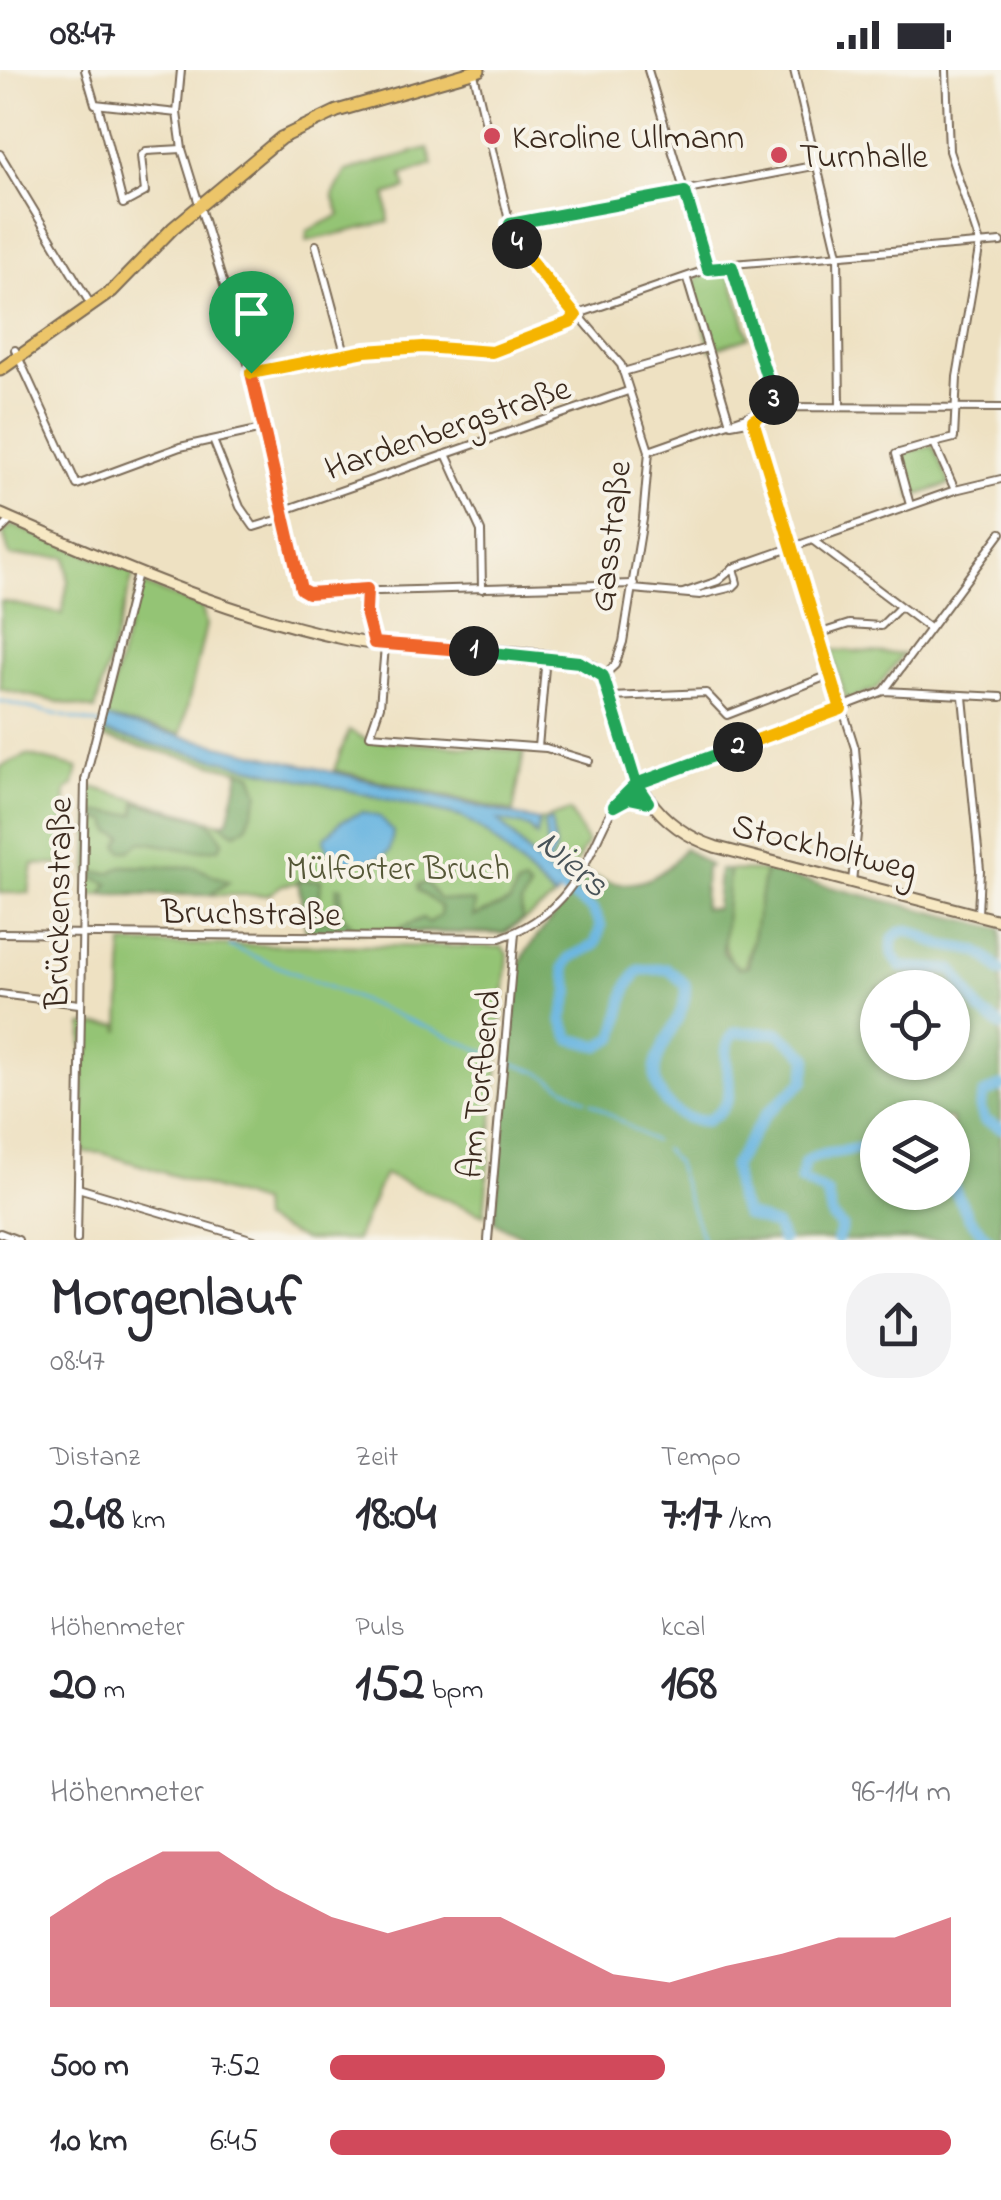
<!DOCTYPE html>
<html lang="de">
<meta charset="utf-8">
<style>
body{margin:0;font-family:"Indie Flower",sans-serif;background:#f2f2f3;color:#2b2b33;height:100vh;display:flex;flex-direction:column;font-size:38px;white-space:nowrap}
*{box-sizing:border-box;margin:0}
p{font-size:32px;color:#7c7c81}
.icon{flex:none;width:55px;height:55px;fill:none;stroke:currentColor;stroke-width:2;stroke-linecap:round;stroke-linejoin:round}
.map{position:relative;height:1170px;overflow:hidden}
.panel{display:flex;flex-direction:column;background:#fff;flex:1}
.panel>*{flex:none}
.fabs{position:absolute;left:860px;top:900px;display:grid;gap:20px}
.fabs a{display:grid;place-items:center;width:110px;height:110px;border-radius:50%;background:#fff;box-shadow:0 2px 8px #0004;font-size:50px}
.pin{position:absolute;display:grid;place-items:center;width:85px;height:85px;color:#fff;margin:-102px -42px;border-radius:50% 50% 50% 0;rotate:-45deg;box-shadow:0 0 10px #0007}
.pin .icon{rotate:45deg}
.km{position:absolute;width:50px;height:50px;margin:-25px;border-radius:50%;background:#222;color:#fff;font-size:28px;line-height:50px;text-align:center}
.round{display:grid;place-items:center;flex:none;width:105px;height:105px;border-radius:40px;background:#f2f2f3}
.headline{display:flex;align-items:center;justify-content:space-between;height:170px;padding:0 50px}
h1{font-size:55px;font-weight:700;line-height:75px}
.figures{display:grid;grid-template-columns:repeat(3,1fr);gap:15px;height:170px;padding:10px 50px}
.figures div{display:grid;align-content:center}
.figures b{font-size:50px;font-weight:700}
.figures small{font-size:28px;font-weight:400}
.figures p{font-size:28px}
.chart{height:280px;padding:20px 50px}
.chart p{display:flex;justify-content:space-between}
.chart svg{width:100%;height:180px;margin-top:10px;fill:#d1495b;opacity:.7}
ul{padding:0 50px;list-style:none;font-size:32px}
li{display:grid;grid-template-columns:160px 120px 1fr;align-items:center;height:75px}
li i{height:25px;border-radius:12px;background:#d1495b}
.status{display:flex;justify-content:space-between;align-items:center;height:70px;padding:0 50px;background:#fff;direction:ltr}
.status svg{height:28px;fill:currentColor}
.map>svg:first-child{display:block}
</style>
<div class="status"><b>08:47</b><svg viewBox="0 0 49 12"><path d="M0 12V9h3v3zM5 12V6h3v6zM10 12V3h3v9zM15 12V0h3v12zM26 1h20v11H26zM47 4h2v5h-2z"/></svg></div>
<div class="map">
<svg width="1001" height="1170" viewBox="0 0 1001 1170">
<rect width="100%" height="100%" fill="#f7f3e8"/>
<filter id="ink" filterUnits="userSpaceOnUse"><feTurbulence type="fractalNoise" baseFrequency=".01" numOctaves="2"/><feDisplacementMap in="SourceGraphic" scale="20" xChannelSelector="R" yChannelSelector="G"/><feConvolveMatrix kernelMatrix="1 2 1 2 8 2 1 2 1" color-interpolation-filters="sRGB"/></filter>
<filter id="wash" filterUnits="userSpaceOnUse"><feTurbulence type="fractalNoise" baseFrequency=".0048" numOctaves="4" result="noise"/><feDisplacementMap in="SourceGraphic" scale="40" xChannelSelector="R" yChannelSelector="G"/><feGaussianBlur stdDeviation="2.25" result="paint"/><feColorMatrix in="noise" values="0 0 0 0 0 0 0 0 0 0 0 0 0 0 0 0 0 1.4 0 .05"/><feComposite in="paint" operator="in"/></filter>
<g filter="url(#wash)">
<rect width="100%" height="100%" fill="#eee1c2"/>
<g fill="#94c474" stroke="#687749" stroke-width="2.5">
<polygon points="428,78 433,95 402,105 406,119 386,125 389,152 307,171 307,161 340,145 333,125 346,101"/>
<polygon points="719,199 731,207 749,267 711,280 692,216 701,204"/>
<polygon points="933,376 950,414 912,427 901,382"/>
<polygon points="12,455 134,502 95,640 0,619 1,531 62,544 68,511 66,487 10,486 3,463"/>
<polygon points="139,513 202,538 206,555 181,664 105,648"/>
<polygon points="831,580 903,584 876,619 846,630"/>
<polygon points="349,660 367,670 524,681 513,742 334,700"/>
<polygon points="101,662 462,747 489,765 555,828 504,864 336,861 318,850 320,810 282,815 268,825 87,825 91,717 220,753 228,751 240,701 100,667"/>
<polygon points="27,685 78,698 74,715 66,721 64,795 33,794 29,823 0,823 0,697"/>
<polygon points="570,741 587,773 565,813 545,800 497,749 530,757 533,764 539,751"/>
<path d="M729,800L765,801L760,843L744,899C710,889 727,828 729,800Z"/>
<polygon points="123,874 502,877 508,884 484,1145 384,1104 356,1170 304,1170 261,1150 260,1133 102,1083 83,1082 83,955 119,955 120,962"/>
</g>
<g fill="#7a6" stroke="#596a42" stroke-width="2.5" fill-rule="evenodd">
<polygon points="240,700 252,704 259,724 246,757 235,763 220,753 228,751"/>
<path d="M136,732L209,751L223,771L219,778C189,785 169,774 140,772L130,781H122L118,775L123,766L111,762L108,750H101L92,742L135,744Z"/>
<path d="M684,778L710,796L705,799L703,838L716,839L719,800H729L723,882L738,898L748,896L765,801L1001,859V1170H531L494,1152L520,893C538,858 568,837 586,802C623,825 661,813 684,778ZM878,918H952V992H878ZM878,1048H952V1122H878Z"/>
<polygon points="123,796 195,797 229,812 210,825 102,824 109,814 93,807 94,802 109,803"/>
<polygon points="298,810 321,810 318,850 335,852 337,817 342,817 341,843 355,859 398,859 423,848 428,853 440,845 441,837 418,820 418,815 427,813 439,829 475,832 473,847 510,832 517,816 524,813 530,819 521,834 522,850 503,863 306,860"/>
</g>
<g fill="#66b4e0" stroke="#506f7f" stroke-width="2.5">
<polygon points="105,648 539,751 537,767 529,757 498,750 538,794 548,781 544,753 551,750 555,780 545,800 565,813 555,828 489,765 462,747 101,662"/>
<path d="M362,742L380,747L393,762L390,781C372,797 328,798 324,769L341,751Z"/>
</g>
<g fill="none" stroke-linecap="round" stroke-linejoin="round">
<g stroke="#66b4e0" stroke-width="2.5">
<polyline points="0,631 105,656"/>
<polyline points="229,876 301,906"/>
<polyline points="304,907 498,987"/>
<polyline points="512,993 538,1002 586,1030"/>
<polyline points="591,1033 653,1071"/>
<polyline points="664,1079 675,1092 703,1170"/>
</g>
<g stroke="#66b4e0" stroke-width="11">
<path d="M557,816L592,839L601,856L595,875L571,887L564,897L570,920L562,950L571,969L599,976L615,967L627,917L639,900L668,899L685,914C691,956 632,989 665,1031C676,1045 689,1051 706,1051C754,1026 709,991 735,962L779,963L808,987L804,1011L766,1044L733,1096L737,1125L745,1144L776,1156L782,1170"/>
<path d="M1001,902C974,871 968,883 936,873C919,867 909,851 893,868L892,883L901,897L953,900L980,941L1001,956"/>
<polyline points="1001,1016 984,1024 980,1037 984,1050 1001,1058"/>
<polyline points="952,1114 969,1148 989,1170"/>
<polyline points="837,1170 842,1157 832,1147 827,1123 801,1110 805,1092 815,1086 878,1075"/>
</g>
</g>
</g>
<g filter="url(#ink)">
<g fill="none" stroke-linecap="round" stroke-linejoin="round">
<defs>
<g id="minor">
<polyline points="85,0 95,34 177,43"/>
<polyline points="181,0 177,43 182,79 251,303 301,519 308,523 634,514"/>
<polyline points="473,0 513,167 621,295 649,381 643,449 623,572 615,595 603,606"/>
<polyline points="648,0 708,199"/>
<polyline points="794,0 838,184 840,335"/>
<polyline points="946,0 949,81 980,173 957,307 954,368 934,373 955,420"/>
<polyline points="98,35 123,134 145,122 141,86 146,81 182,79"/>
<polyline points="0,84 91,235"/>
<polyline points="510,154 818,95"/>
<polyline points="316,175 345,283"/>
<polyline points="687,209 730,353"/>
<polyline points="15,280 77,415 180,377 262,359"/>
<polyline points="623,302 707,278"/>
<polyline points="251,303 365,281 507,279 584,242 720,195 1001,172"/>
<polyline points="751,347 855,678 860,736 852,812"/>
<polyline points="731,354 753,350 774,337 732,197"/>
<polyline points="213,370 240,437 254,457 283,448"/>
<polyline points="649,381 774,337 1001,338"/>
<polyline points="446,384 481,461 482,519"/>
<polyline points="910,435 896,384 934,373"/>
<polyline points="282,441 628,321"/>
<polyline points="0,461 11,450"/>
<polyline points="815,472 929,558"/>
<polyline points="367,519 366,542 374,573"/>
<polyline points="633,519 700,525 733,517 737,513 733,498"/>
<polyline points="683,523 718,511 733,498 955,420 1001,409"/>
<polyline points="818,564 849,554 881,556 900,537"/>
<polyline points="385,576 380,636 370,665 546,678 589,691"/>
<polyline points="884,621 1001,463"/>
<polyline points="612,627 706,623 727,645 830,605"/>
<polyline points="963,627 980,800 978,844"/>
<polyline points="538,677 546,586"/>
<polyline points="615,735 629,728 648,732"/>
<path d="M0,863L500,868C554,849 577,815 600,764C610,743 616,727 637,715L884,621L1001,627"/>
<polyline points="0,924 79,934"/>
<polyline points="78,1118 254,1170"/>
<polyline points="0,1163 18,1170"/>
<polyline points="77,1170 85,710 137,503"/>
<polyline points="488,1170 515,863"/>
</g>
<path id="secondary" d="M0,444C113,493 228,545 350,570C429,586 514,572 591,596C609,611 611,628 617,650C632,710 653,756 716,777L1001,851"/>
<polyline id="primary" points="0,300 112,221 173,158 281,68 337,41 479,0"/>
</defs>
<use href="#minor" stroke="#7a6a57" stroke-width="10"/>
<use href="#secondary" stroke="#7a6a57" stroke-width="14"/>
<use href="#primary" stroke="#7a6a57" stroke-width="15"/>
<use href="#minor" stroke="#fff" stroke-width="6"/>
<use href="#secondary" stroke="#f7e8c3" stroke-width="10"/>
<use href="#primary" stroke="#ecc569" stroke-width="11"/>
</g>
</g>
<g fill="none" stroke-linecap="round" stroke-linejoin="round" filter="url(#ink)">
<defs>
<polyline id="split-1" points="251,303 301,519 308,523 367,519 366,542 374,573 474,581"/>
<polyline id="split-2" points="474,581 579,592 603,606 636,714 614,736 629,728 648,732 636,714 738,677"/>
<polyline id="split-3" points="738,677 841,639 753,350 774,337 774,330"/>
<polyline id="split-4" points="517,174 510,154 685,122 708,199 732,197 774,330"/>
<polyline id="split-5" points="251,303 365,281 423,277 492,282 570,252 576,246 517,174"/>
</defs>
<use href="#split-1" stroke="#fff" stroke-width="20"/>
<use href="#split-2" stroke="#fff" stroke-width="20"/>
<use href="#split-3" stroke="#fff" stroke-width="20"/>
<use href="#split-4" stroke="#fff" stroke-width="20"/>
<use href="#split-5" stroke="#fff" stroke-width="20"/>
<use href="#split-1" stroke="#f0652b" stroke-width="12"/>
<use href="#split-2" stroke="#22a559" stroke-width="12"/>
<use href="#split-3" stroke="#f5b400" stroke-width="12"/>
<use href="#split-4" stroke="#22a559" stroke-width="12"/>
<use href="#split-5" stroke="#f5b400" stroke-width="12"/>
</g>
<g fill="#d1495b" stroke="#f7f3e8" stroke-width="4">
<circle cx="492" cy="66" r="10"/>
<circle cx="779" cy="85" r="10"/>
</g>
<g text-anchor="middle" stroke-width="8" stroke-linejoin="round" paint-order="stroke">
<g font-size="35" fill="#3b2a1e" stroke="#f7f3e8" text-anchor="start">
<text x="512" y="78">Karoline Ullmann</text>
<text x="799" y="97">Turnhalle</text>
</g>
<g font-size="35" fill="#3b2a1e" stroke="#f7f3e8">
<text transform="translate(447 357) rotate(-19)" y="12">Hardenbergstraße</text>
<text transform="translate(609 466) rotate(-83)" y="12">Gasstraße</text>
<text transform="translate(825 776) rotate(14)" y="12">Stockholtweg</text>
<text transform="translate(57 833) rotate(-89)" y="12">Brückenstraße</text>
<text transform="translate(251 842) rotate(1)" y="12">Bruchstraße</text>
<text transform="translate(478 1014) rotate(-84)" y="12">Am Torfbend</text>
</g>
<g font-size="35" fill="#565838" stroke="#f7f3e8">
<text x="398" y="809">Mülforter Bruch</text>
</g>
<g font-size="38" font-style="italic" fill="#485358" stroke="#f7f3e8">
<text transform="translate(574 792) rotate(41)" y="13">Niers</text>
</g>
</g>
</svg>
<div class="fabs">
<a><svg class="icon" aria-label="locate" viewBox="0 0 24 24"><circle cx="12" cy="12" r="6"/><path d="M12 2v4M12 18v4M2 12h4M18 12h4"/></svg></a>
<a><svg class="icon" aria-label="layers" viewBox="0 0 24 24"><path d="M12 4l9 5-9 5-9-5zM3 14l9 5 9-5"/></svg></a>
</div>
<div class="pin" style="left:251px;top:303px;background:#1e9e55"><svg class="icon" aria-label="arrive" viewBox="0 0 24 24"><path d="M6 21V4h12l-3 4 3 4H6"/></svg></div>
<b class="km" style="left:474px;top:581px">1</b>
<b class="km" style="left:738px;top:677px">2</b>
<b class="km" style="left:774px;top:330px">3</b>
<b class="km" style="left:517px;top:174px">4</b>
</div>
<section class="panel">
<div class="headline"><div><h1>Morgenlauf</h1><p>08:47</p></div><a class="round"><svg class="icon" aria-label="share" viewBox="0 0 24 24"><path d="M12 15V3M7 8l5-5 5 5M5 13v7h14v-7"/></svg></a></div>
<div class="figures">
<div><p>Distanz</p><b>2.48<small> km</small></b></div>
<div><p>Zeit</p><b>18:04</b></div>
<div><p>Tempo</p><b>7:17<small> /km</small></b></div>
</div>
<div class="figures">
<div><p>Höhenmeter</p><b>20<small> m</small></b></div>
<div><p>Puls</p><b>152<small> bpm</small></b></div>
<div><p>kcal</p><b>168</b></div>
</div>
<div class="chart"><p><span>Höhenmeter</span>96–114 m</p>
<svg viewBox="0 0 160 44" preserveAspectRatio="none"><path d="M0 44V22L10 13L20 6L30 6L40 15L50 22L60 26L70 22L80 22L90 29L100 36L110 38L120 34L130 31L140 27L150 27L160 22V44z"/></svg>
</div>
<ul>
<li><b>500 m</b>7:52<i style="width:54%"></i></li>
<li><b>1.0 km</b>6:45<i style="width:100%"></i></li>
</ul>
</section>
